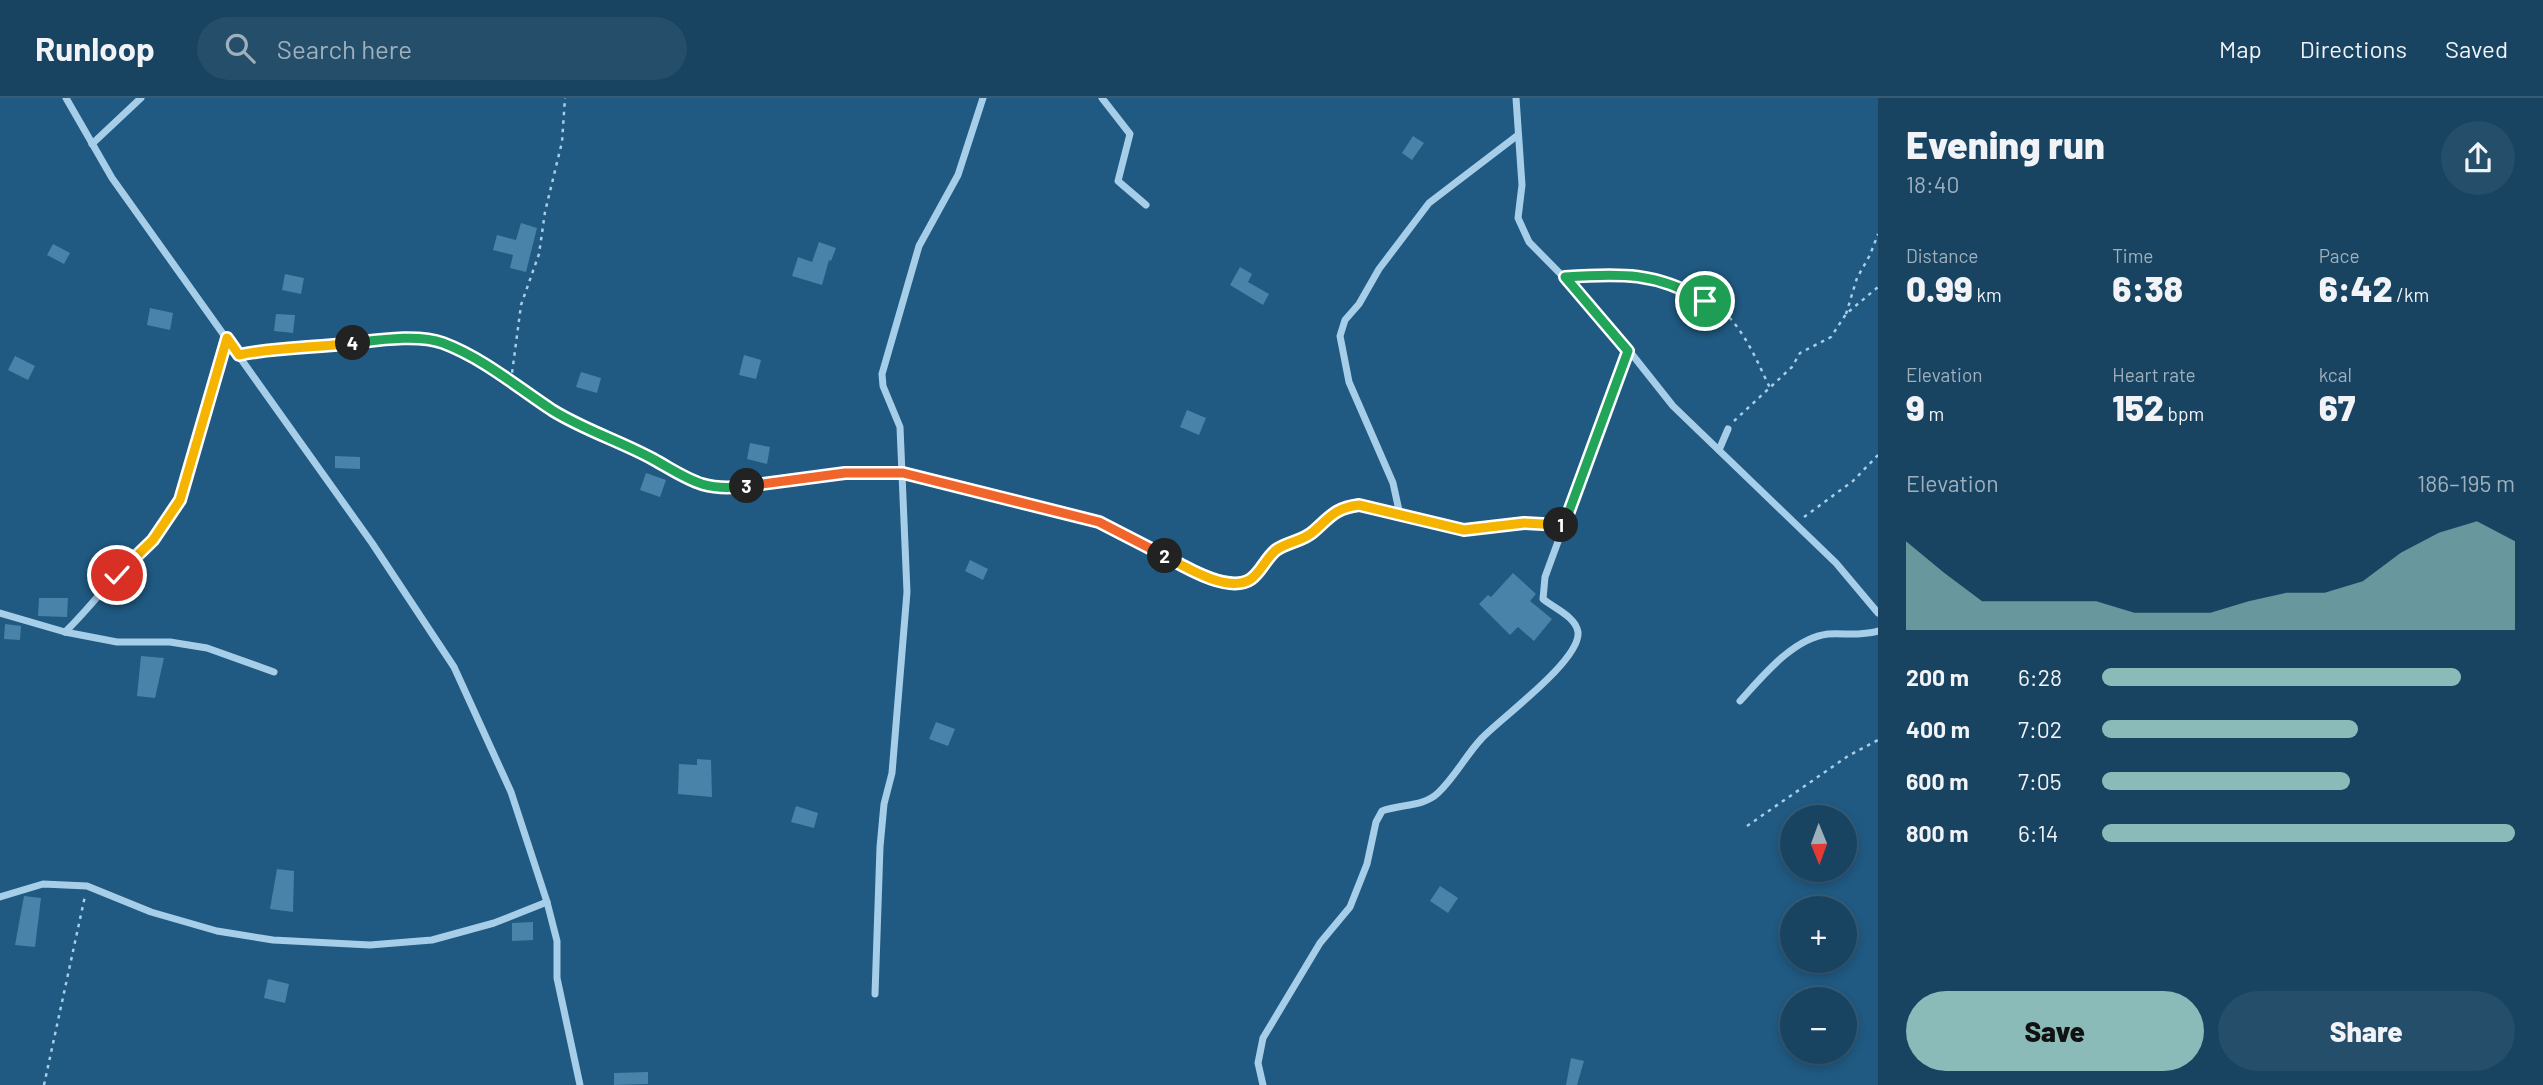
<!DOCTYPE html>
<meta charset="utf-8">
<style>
body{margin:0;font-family:Barlow,sans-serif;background:#254e6a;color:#f1f3f6;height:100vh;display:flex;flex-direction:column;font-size:26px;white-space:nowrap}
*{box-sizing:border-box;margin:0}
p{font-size:23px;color:#9fb0bd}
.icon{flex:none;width:38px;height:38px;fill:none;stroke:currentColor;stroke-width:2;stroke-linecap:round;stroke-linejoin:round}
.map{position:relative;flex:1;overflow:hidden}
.details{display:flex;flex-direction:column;background:#184361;width:665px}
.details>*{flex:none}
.needle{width:46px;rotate:179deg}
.controls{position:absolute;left:1780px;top:707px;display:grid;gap:14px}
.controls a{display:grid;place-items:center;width:77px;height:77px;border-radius:50%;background:#184361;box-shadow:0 4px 10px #0003,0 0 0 2px #365c76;font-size:35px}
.pin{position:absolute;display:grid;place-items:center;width:60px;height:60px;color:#fff;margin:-30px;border:4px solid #fff;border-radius:50%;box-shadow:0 2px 7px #0007}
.km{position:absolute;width:35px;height:35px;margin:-18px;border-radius:50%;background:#222;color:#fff;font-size:19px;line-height:35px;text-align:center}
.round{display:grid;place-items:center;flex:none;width:74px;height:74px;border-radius:37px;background:#254e6a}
.overview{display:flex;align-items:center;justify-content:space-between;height:119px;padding:0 28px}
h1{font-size:38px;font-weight:800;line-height:52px}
.metrics{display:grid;grid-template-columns:repeat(3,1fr);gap:10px;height:119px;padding:7px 28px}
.metrics div{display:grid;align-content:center}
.metrics b{font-size:35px;font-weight:800}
.metrics small{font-size:19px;font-weight:400}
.metrics p{font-size:19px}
.chart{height:196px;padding:14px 28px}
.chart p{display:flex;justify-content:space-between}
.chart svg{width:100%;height:126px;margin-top:7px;fill:#8bbbb9;opacity:.7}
.cta{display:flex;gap:14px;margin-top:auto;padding:14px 28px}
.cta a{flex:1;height:80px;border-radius:42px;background:#8bbbb9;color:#111;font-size:28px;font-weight:800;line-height:80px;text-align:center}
.cta a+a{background:#254e6a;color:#f1f3f6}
ul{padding:0 28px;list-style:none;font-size:23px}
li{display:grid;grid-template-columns:112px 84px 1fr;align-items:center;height:52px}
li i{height:18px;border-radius:9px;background:#8bbbb9}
header{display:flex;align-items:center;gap:42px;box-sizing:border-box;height:98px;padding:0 35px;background:#184361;border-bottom:2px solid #365c76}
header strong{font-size:33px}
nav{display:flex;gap:38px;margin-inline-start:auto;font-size:24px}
.search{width:490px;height:63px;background:#254e6a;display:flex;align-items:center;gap:18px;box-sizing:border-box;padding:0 24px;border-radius:38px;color:#9fb0bd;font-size:26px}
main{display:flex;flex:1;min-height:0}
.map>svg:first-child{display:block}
</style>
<header>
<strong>Runloop</strong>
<div class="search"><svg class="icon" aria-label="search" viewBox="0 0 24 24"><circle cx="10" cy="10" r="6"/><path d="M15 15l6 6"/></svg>Search here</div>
<nav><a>Map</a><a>Directions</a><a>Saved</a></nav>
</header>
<main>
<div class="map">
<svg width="1878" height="987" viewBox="0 0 1878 987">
<rect width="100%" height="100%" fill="#205981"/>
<g fill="#4983aa">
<polygon points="1413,38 1424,45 1412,62 1402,55"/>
<polygon points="521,125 537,130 526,174 510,170 513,157 493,152 497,137 516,142"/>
<polygon points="819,144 836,150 831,163 829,162 822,187 792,178 798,159 812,164"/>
<polygon points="53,146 70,155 64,166 47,157"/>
<polygon points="1240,169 1252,176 1248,184 1269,196 1263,207 1230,187"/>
<polygon points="285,176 304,180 301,196 282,192"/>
<polygon points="150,210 173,215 170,232 147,227"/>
<polygon points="276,216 295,217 293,235 274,233"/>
<polygon points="744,257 761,262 756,281 739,277"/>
<polygon points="15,258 35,268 28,282 8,272"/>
<polygon points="581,274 601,280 597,295 576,289"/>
<polygon points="1187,312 1206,320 1199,337 1180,329"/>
<polygon points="750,345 770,349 767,366 747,361"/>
<polygon points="335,358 360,359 360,371 335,370"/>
<polygon points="646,375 666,382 660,399 640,392"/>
<polygon points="970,462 988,471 983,482 965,473"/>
<polygon points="1513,475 1536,496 1530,503 1552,521 1534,543 1518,529 1510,537 1479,506 1488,497 1491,499"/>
<polygon points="39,500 68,500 67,519 38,518"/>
<polygon points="5,526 21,528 20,542 4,541"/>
<polygon points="141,558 164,560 155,600 137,598"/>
<polygon points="936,624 955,631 948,648 929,641"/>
<polygon points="697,661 711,662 712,699 678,696 679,666 697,667"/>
<polygon points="796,708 818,715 814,730 791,724"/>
<polygon points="277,771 294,773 293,814 270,811"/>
<polygon points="1440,788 1458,800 1448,815 1430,803"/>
<polygon points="24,798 41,800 35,849 15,847"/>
<polygon points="533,824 533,842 512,843 512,825"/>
<polygon points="268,881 289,886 285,905 264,900"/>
<polygon points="1571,960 1584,963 1577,987 1566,987"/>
<polygon points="648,974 648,986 614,987 614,975"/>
</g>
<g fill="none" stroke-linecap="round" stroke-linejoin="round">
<g stroke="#a6cee8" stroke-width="2.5" stroke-dasharray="3.5 5" stroke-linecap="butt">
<path d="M1579,178C1627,174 1683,178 1722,212C1745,233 1757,263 1770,290"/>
<polyline points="1846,216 1857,180 1870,157 1878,136"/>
<polyline points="249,255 407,242 441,244 478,262 551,311 604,341 652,361 686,382 711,389 741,389 845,375 892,375"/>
<polyline points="511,283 521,207 539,156 545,114 562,44 565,0"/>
<polyline points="1734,323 1792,269 1800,255 1831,239 1846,216 1878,189"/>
<polyline points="1804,419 1853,383 1878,357"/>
<polyline points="1747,728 1848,658 1878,642"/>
<polyline points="44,987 85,798"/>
</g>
<g stroke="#a6cee8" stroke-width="7">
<polyline points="66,0 112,80 372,445 454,569 511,694 547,804 557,843 557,880 580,987"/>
<polyline points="1102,0 1130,36 1118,83 1146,107"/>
<polyline points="1516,0 1522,87 1518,120 1529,144 1600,216 1673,308 1836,465 1878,515"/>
<polyline points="92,46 141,0"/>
<polyline points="1719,352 1728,331"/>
<polyline points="903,375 1099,424 1209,480 1230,484 1251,481 1277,451 1313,435 1329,417 1341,409 1358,407 1464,431 1524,425 1565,427"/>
<polyline points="1400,417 1393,385 1349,284 1340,238 1345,222 1359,206 1379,171 1429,105 1518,37"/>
<polyline points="0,515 65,534 117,544 170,544 207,550 274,574"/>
<path d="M65,534C84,516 99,496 117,477C140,452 164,433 180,402L227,240"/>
<path d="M1740,603C1762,579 1793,540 1828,536C1845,535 1861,538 1878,533"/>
<polyline points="0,799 43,786 87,788 151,814 217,833 273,842 370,847 432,842 494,825 547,804"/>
<polyline points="875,896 880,749 884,706 892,675 907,494 900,329 883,288 882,276 919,148 958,77 983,0"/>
<path d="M1263,987L1258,965L1263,940L1320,845L1350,809L1367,766L1376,724L1382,713C1401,706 1423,709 1438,695C1455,679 1466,657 1482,640C1501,620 1581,562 1578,534C1576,519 1554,510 1543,501L1545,479L1628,253"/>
</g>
</g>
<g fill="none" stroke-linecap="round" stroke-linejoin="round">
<defs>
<path id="split-1" d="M1561,427H1564L1628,253L1565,179C1620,175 1657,174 1705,203"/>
<path id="split-2" d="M1165,458C1185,469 1229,496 1251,481C1261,474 1266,460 1276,452C1287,444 1304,443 1314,433C1330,419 1335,410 1359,407L1464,432L1524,425L1561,427"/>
<polyline id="split-3" points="747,388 845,375 903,375 1099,424 1165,458"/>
<path id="split-4" d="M353,245C379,242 418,236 443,245C483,260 517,289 552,312C584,332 620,343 653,361C689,381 702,394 747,388"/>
<path id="split-5" d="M117,477L153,442L180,402L227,240L239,257C276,249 315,250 353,245"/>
</defs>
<use href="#split-1" stroke="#fff" stroke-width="14"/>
<use href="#split-2" stroke="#fff" stroke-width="14"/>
<use href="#split-3" stroke="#fff" stroke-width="14"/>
<use href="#split-4" stroke="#fff" stroke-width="14"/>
<use href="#split-5" stroke="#fff" stroke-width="14"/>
<use href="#split-1" stroke="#22a559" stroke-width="9"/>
<use href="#split-2" stroke="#f5b400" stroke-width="9"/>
<use href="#split-3" stroke="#f0652b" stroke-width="9"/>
<use href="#split-4" stroke="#22a559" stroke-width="9"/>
<use href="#split-5" stroke="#f5b400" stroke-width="9"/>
</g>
</svg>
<div class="controls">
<a><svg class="needle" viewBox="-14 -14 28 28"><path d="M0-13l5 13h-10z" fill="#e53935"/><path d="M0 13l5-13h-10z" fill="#9fb0bd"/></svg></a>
<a>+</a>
<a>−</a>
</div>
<div class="pin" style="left:1705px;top:203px;background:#1e9e55"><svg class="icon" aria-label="arrive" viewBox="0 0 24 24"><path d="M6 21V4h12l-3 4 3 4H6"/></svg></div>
<div class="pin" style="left:117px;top:477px;background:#d93025"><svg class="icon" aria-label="check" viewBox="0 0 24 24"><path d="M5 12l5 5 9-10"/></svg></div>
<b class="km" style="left:1561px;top:427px">1</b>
<b class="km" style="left:1165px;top:458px">2</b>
<b class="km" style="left:747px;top:388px">3</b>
<b class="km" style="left:353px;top:245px">4</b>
</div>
<section class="details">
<div class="overview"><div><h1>Evening run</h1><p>18:40</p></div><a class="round"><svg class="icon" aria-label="share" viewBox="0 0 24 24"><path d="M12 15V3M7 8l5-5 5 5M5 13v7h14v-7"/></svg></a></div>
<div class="metrics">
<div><p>Distance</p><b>0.99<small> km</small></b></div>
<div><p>Time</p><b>6:38</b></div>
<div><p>Pace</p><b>6:42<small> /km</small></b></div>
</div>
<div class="metrics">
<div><p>Elevation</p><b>9<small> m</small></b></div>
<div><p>Heart rate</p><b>152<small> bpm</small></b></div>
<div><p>kcal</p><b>67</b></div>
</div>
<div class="chart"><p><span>Elevation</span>186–195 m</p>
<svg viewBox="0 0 160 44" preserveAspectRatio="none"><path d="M0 44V13L10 24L20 34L30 34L40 34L50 34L60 38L70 38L80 38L90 34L100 31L110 31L120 27L130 17L140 10L150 6L160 13V44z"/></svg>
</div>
<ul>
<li><b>200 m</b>6:28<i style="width:87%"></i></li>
<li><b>400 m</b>7:02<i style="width:62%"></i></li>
<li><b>600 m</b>7:05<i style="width:60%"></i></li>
<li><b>800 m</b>6:14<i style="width:100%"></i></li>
</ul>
<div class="cta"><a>Save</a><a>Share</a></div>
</section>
</main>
